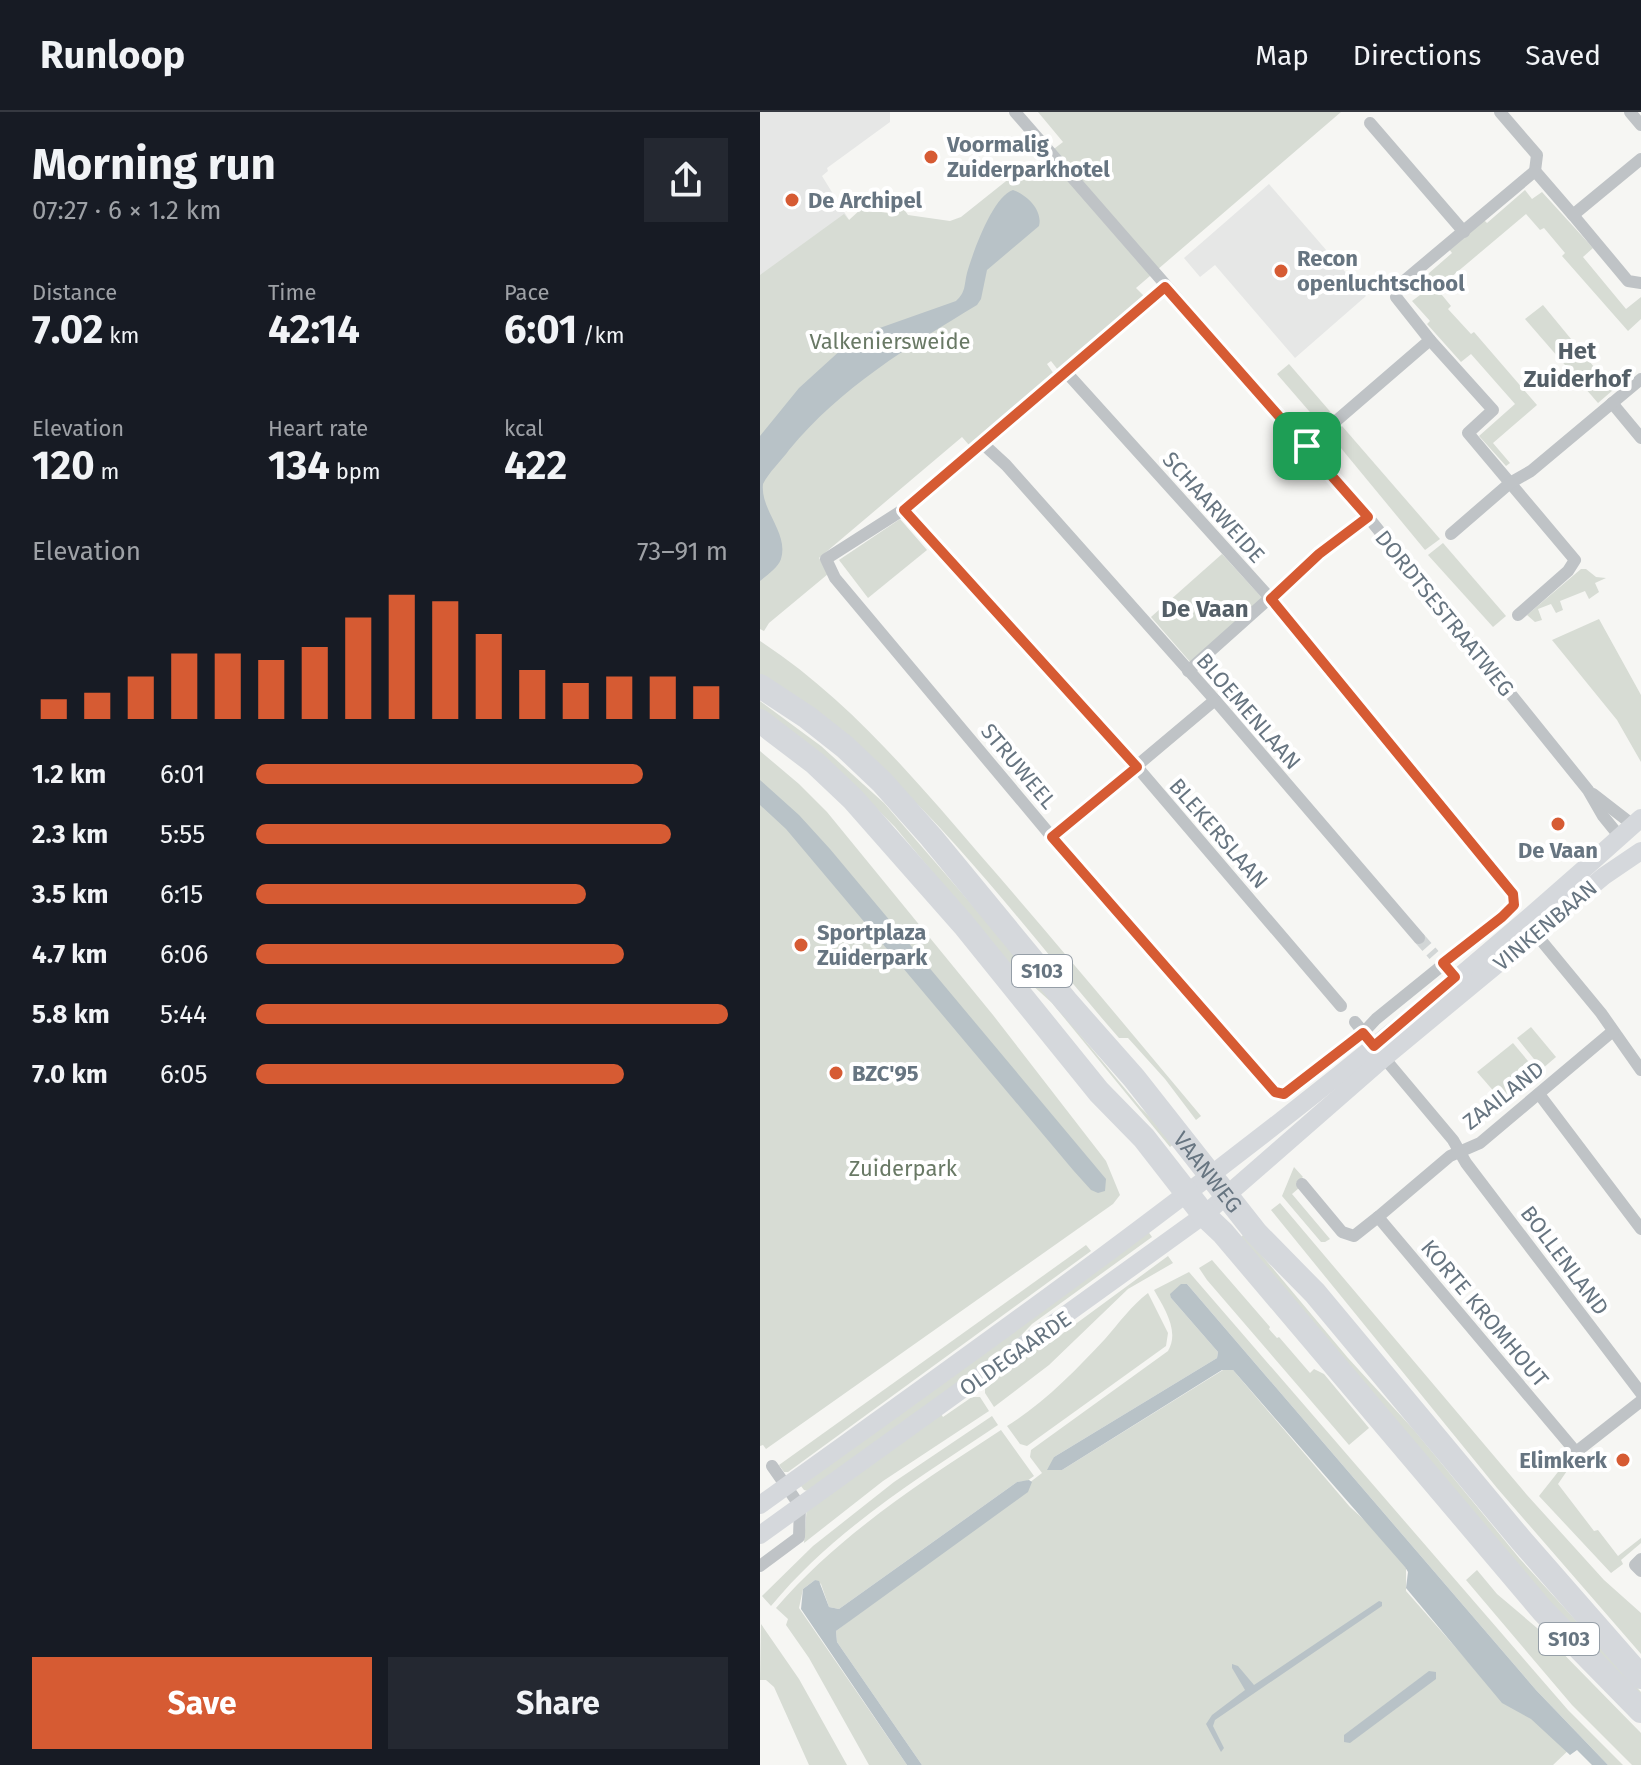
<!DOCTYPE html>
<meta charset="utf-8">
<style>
body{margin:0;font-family:"Fira Sans",sans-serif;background:#242831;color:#f1f3f6;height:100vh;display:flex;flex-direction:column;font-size:30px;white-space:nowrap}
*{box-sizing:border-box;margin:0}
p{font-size:26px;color:#9ea1a6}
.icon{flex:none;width:44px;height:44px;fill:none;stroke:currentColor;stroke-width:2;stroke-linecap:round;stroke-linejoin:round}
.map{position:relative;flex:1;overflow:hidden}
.panel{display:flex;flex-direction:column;background:#171b24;width:760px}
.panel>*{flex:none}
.pin{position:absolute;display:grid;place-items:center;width:68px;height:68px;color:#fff;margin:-34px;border-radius:16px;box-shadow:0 4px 12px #0006}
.round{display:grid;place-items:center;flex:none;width:84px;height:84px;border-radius:0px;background:#242831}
.headline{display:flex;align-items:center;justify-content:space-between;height:136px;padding:0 32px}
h1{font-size:44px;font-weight:700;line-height:60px}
.figures{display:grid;grid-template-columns:repeat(3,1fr);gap:12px;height:136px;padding:8px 32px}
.figures div{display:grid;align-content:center}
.figures b{font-size:40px;font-weight:700}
.figures small{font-size:22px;font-weight:400}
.figures p{font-size:22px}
.chart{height:224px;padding:16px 32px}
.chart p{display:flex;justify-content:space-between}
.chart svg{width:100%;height:144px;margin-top:8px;stroke:#d65b33;stroke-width:6}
.action{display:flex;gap:16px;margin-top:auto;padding:16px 32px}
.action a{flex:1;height:92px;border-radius:0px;background:#d65b33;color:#fff;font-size:32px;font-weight:700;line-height:92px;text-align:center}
.action a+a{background:#242831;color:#f1f3f6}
ul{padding:0 32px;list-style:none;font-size:26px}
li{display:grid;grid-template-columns:128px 96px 1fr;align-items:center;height:60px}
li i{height:20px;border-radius:10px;background:#d65b33}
header{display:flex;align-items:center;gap:48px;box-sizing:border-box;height:112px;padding:0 40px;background:#171b24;border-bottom:2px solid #363941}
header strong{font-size:38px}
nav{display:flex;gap:44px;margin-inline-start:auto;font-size:28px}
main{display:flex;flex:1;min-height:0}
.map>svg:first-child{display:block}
</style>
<header>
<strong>Runloop</strong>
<nav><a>Map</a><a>Directions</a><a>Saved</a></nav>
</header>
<main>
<section class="panel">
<div class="headline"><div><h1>Morning run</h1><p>07:27 · 6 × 1.2 km</p></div><a class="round"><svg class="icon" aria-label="share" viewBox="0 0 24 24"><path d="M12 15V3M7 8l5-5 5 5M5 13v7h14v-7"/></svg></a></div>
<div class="figures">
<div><p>Distance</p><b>7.02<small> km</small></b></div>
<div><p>Time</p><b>42:14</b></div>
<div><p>Pace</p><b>6:01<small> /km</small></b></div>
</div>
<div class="figures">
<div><p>Elevation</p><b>120<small> m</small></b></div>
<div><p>Heart rate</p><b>134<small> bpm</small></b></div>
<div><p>kcal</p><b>422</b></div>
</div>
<div class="chart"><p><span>Elevation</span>73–91 m</p>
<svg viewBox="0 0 160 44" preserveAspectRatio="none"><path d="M5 44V38M15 44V36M25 44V31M35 44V24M45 44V24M55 44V26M65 44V22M75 44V13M85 44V6M95 44V8M105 44V18M115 44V29M125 44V33M135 44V31M145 44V31M155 44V34"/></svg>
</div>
<ul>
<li><b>1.2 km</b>6:01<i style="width:82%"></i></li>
<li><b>2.3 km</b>5:55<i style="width:88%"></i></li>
<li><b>3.5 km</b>6:15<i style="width:70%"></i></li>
<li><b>4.7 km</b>6:06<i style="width:78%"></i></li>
<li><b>5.8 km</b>5:44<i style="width:100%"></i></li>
<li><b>7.0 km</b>6:05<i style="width:78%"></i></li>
</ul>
<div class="action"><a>Save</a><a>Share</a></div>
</section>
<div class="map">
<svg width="881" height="1653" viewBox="0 0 881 1653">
<rect width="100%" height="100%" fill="#f6f6f3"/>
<g fill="#e6e7e6">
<polygon points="0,0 130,0 130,10 67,56 68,59 62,64 107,137 0,212"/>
<polygon points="509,72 606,184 535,246 455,153 440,165 424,146"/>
</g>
<g fill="#d7dcd4">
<polygon points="278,0 581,0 376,176 384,184 382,187 298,258 291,249 287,252 294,262 209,333 202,325 59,446 68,462 9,511 4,519 0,517 0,163 84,102 89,108 101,97 128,101 141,93 148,103 190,109 201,105 266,53 269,56 303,30"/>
<polygon points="765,78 772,87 782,80 833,136 823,145 866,197 881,185 881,207 868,219 802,144 805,141 784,116 780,118 766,102 677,177 691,194 688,197 711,222 714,220 777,293 733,331 750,351 746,354 719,324 755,292 711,242 701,250 667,212 670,209 652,189 660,183 653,175 692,141 689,137 724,108 727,111"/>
<polygon points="783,193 853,278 838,291 765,207"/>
<polygon points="529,252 574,304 562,314 517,262"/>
<polygon points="582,314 680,427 665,438 571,324"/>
<polygon points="140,407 167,438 108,486 79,448"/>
<polygon points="683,431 746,504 733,515 668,443"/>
<polygon points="462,442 504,488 432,552 391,505"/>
<polygon points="821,457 826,457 836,465 846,466 835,471 839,480 829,487 825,479 800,489 803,498 796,501 791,492 778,497 782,508 775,510 767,503"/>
<polygon points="839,507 881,583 881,650 857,608 792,528"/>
<path d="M0,529C87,586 154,666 221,744C296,830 368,917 441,1004L436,1008L405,967L368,926H359C283,839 213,744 129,664C90,627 44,593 0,562Z"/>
<polygon points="0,589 61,634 124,691 226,809 381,996 416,1030 410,1035 292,891 248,851 135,715 86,666 0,600"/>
<polygon points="0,639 39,672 67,700 233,903 346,1049 360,1083 353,1092 6,1337 3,1333 0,1334"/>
<polygon points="771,915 796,945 782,957 757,926"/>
<polygon points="753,931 778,961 743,990 717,960"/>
<polygon points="534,1055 543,1065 536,1071 539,1076 532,1082 570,1127 565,1130 561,1130 522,1084"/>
<polygon points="520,1091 767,1383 844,1468 881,1501 881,1542 737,1376 511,1098"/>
<polygon points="385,1115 392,1125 272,1212 251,1234 52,1380 44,1378 41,1374"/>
<polygon points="484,1122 588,1246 654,1318 760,1447 881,1580 881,1585 759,1458 479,1127"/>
<polygon points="326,1133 331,1139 28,1360 24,1360 19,1353"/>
<polygon points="408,1144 413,1151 368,1177 289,1253 234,1295 225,1281 225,1274 271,1241 269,1238 287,1233"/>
<polygon points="452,1148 510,1215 509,1217 517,1226 519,1225 550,1261 554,1257 564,1262 609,1316 589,1333 447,1168 439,1156"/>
<path d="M429,1160L808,1598L863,1653H848L776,1578L427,1172L411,1186L458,1240L457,1246L294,1345L291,1358H302L463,1258H473L590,1395L633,1434L646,1456V1479L741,1587L814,1633L793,1653H162L77,1530L76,1519L282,1361L270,1345L271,1338L408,1239C420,1219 404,1196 394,1178Z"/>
<path d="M388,1181L408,1221L406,1234L267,1334L260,1332L247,1314C283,1292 316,1258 345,1227C359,1211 371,1194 388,1181Z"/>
<polygon points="212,1285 220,1285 229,1299 123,1369 44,1431 47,1393 181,1302 183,1305"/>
<path d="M232,1304L238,1313C157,1367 74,1418 11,1494L2,1484L53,1434L134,1370Z"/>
<path d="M241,1318L274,1364L267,1369L257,1370L79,1497L69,1495L61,1472L55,1468L43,1477L39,1496L147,1653H109L49,1546L26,1513L28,1507L16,1496C79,1423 161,1370 241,1318Z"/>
<polygon points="809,1346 813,1350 798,1372 834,1419 838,1418 858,1444 881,1426 881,1431 861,1448 863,1452 851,1461 779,1384"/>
<polygon points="717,1458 737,1482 783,1521 881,1621 881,1653 872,1653 812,1593 706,1468"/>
<polygon points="1,1512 39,1567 87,1653 49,1653 14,1575 6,1568 0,1568"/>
</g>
<g fill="#b8c2c7">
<path d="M253,78C268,83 283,99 279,114L227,158L221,187L217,193C148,235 81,275 29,338C21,349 9,360 3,372C0,398 29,421 21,447C18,456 7,463 0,469V324L39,276L83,236L114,218L196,189C206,180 204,173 207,161C213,140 233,84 253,78Z"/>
<polygon points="0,668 39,703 70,737 346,1067 345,1079 338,1081 331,1078 313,1058 26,717 0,693"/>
<polygon points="421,1172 427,1172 776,1578 848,1653 832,1653 817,1638 810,1643 771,1607 742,1591 646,1476 648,1460 645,1455 473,1258 462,1258 302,1358 287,1358 294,1345 457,1246 458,1240 411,1186 410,1182"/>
<polygon points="269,1368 272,1370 268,1380 76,1519 77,1530 162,1653 147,1653 41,1497 43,1477 55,1468 59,1469 69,1495 79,1497 257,1370"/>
<polygon points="619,1489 622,1490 622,1494 455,1608 453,1614 464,1636 461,1640 446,1612 452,1603 485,1578 472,1556 472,1552 478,1554 494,1573"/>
<polygon points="669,1559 676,1560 676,1567 590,1631 584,1630 584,1623"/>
</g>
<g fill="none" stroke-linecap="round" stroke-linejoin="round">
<polyline stroke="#d2d6d6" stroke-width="12" stroke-dasharray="12 6" stroke-linecap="butt" points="659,826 674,843"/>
<g stroke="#bfc3c6" stroke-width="12">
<polyline points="255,0 608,405 828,678 843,704 860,725"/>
<polyline points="740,0 777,43 775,59"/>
<polyline points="870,0 881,13"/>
<polyline points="610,11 704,120"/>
<polyline points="813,103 868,169 881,171"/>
<polyline points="670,228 733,298 708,321 815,448 808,459 758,503"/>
<polyline points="306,260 511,487 753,782 754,793 742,805 616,907 603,921 524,982 515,980 292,725 75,466 66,447 149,394 405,175"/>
<polyline points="852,291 881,326"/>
<polyline points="221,330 246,353 455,588 659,826"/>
<polyline points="547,334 670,228 636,185 638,174 775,59 813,103 881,47"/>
<polyline points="144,398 377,655 581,894"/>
<polyline points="691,422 750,371 771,359 881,267"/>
<polyline points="428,559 559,442 608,405"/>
<polyline points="833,682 873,713"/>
<polyline points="292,725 455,588"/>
<polyline points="775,821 841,901 881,958"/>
<polyline points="595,910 608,926"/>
<polyline points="620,941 693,1028 706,1051 881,1281"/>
<polyline points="779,982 881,1117"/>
<polyline points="542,1072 582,1120 594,1124 618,1105 816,1340 881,1289"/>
<polyline points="618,1105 690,1044 720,1031 853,919"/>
<polyline points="881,1447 875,1453 881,1459"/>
<polyline points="0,1454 39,1425 40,1394 12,1354"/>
</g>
<g stroke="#d5d8dc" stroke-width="18">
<path d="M0,1393C129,1300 259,1208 386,1112C556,985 723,849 881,706"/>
<polyline points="0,1423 444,1103 624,946 844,764 881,739"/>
</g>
<g stroke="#d5d8dc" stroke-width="24">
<path id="s1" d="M0,574L47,605L85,635L122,670L171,725L306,889L374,966L496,1121L555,1181L761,1428L881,1565"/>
<polyline points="0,609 55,651 93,687 204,813 339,980 384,1026 444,1103 463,1121 783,1499 881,1599"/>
</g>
</g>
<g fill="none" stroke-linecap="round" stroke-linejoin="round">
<defs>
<polygon id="route" points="405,175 608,405 559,442 511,487 753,782 754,793 742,805 683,851 695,865 614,934 603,921 524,982 515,980 292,725 377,655 144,398"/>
</defs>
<use href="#route" stroke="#fff" stroke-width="16"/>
<use href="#route" stroke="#d65b33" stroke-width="10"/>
</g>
<g fill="#d65b33" stroke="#fff" stroke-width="3">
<circle cx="171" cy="45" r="8"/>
<circle cx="32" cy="88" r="8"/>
<circle cx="521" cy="159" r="8"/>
<circle cx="798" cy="712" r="8"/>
<circle cx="41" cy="833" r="8"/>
<circle cx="76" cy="961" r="8"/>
<circle cx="863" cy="1348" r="8"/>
</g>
<g text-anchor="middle" stroke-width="8" stroke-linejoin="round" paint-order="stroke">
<g fill="#fff" stroke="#959ea7" stroke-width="2">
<rect x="252" y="843" width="60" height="32" rx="6"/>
<rect x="779" y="1511" width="60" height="32" rx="6"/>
</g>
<g font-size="20" font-weight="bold" fill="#677581">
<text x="282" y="866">S103</text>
<text x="809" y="1534">S103</text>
</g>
<g font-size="22" font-weight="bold" fill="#677581" stroke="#fff" text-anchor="start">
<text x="187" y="40">Voormalig<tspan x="187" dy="25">Zuiderparkhotel</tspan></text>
<text x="48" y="96">De Archipel</text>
<text x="537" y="154">Recon<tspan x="537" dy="25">openluchtschool</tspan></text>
<text x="798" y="746" text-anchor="middle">De Vaan</text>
<text x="57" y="828">Sportplaza<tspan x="57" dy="25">Zuiderpark</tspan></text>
<text x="92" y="969">BZC'95</text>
<text x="847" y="1356" text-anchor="end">Elimkerk</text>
</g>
<g font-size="22" fill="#697965" stroke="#fff">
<text x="130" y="237">Valkeniersweide</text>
<text x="143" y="1064">Zuiderpark</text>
</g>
<g font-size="22" fill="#677581" stroke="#fff">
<text transform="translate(454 395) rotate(48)" y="8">SCHAARWEIDE</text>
<text transform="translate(685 501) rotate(51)" y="8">DORDTSESTRAATWEG</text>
<text transform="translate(489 599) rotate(49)" y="8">BLOEMENLAAN</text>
<text transform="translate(259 654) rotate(50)" y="8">STRUWEEL</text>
<text transform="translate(459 721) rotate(49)" y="8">BLEKERSLAAN</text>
<text transform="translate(785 813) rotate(-40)" y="8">VINKENBAAN</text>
<text transform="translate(743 983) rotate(-38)" y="8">ZAAILAND</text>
<text dy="8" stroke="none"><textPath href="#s1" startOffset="664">VAANWEG</textPath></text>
<text transform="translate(805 1148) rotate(53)" y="8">BOLLENLAND</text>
<text transform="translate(725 1201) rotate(50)" y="8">KORTE KROMHOUT</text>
<text transform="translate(255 1241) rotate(-35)" y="8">OLDEGAARDE</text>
</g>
<g font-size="24" font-weight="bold" fill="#545f67" stroke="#fff">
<text x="817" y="247">Het<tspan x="817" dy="28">Zuiderhof</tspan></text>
<text x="445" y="505">De Vaan</text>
</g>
</g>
</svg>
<div class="pin" style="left:547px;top:334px;background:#1e9e55"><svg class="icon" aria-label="arrive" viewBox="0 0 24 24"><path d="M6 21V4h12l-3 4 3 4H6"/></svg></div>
</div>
</main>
